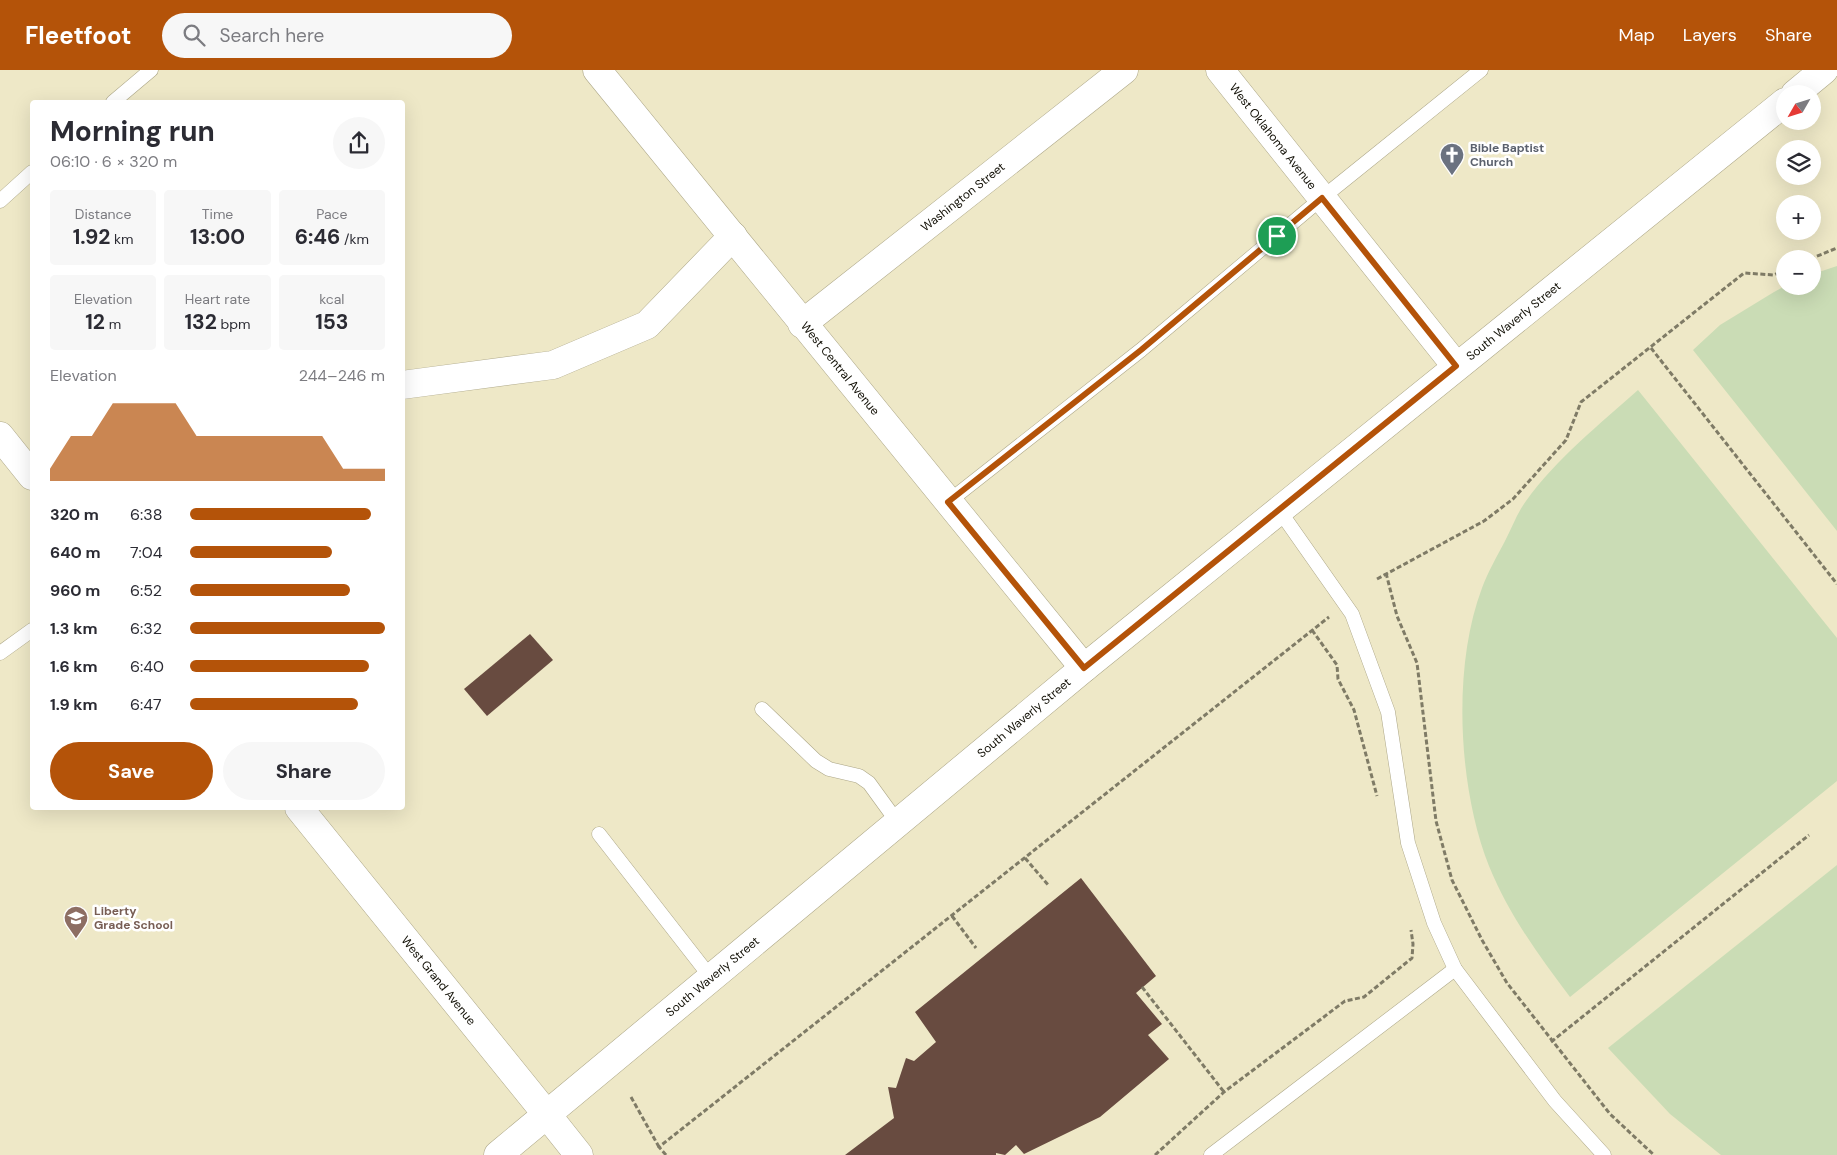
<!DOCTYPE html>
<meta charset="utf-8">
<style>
body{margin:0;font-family:"DM Sans",sans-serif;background:#f7f7f7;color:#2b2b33;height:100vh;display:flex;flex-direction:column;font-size:19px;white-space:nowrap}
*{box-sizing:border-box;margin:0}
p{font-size:16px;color:#7c7c81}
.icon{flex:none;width:28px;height:28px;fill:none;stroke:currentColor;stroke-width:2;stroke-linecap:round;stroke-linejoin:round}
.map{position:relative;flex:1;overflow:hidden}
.side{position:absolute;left:30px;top:30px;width:375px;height:710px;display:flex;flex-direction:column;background:#fff;border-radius:5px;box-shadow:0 5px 20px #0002}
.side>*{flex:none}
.needle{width:32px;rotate:231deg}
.tools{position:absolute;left:1776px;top:15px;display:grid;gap:10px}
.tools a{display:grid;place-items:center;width:45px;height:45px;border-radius:50%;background:#fff;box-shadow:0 5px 20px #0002;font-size:25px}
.pin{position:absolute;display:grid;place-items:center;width:42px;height:42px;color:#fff;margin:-21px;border:2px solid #fff;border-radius:50%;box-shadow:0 1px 5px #0007}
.round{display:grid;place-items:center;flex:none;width:52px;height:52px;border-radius:26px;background:#f7f7f7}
.overview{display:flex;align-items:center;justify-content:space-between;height:85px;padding:0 20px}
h1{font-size:28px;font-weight:700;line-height:38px}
.stats{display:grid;grid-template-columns:repeat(3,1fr);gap:8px;height:85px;padding:5px 20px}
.stats div{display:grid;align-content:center;border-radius:5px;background:#f7f7f7;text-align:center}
.stats b{font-size:21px;font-weight:700}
.stats small{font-size:14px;font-weight:400}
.stats p{font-size:14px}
.chart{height:140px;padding:10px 20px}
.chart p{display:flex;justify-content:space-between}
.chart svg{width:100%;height:90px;margin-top:5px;fill:#b45309;opacity:.7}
.primary-button{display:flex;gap:10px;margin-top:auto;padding:10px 20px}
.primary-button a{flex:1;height:58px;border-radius:30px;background:#b45309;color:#fff;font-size:20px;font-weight:700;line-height:58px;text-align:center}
.primary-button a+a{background:#f7f7f7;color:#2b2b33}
ul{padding:0 20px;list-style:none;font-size:16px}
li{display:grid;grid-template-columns:80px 60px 1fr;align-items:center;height:38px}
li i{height:12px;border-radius:6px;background:#b45309}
header{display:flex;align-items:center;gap:30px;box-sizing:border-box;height:70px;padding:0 25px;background:#b45309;color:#fff}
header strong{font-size:24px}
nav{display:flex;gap:28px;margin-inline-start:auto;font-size:18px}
.search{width:350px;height:45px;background:#f7f7f7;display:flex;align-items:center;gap:12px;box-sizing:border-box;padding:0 18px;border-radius:28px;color:#7c7c81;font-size:19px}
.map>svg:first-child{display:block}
</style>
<header>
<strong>Fleetfoot</strong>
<div class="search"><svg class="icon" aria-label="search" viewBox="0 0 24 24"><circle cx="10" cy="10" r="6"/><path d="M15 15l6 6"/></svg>Search here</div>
<nav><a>Map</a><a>Layers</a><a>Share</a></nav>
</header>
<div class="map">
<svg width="1837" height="1085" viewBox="0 0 1837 1085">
<rect width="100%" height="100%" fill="#eee8c7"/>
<g fill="#cadcb5">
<polygon points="1837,196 1837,461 1693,280 1720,255 1774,222 1785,216 1812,216 1813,204"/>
<path d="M1638,320L1837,568V711L1570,927C1539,886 1509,845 1489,796C1458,718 1452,597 1482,518C1488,502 1497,486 1505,471C1512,458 1517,443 1526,431C1557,388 1599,355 1638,320Z"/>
<polygon points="1837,795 1837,1085 1721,1085 1670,1044 1608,978"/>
</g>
<g fill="#684b40">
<polygon points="530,564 553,590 487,646 464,619"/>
<polygon points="1081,808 1156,906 1136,923 1162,954 1148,965 1169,989 1100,1047 1024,1084 1016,1075 1005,1085 996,1083 996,1085 845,1085 894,1048 888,1017 896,1018 906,988 914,991 936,972 915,942"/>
</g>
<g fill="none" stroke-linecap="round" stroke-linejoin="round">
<defs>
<g id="lane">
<polyline points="113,32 151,0"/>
<polyline points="0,131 32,102"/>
<polyline points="948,432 1141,280 1322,128 1481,0"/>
<polyline points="1279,440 1352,544 1388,642 1408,773 1434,853 1455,899 1555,1031 1604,1085"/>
<polyline points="0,583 32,560"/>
<polyline points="762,639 816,691 829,699 859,706 869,713 898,753"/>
<polyline points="599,764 712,909"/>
<polyline points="1211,1085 1455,899"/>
</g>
<g id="street">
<path id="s1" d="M597,0L1084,598"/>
<path id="s2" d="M1220,0L1456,296"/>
<path id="s3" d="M802,254L1124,0"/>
<polyline points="402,315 553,295 647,255 733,166"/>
<polyline points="548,1046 579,1085"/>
</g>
<g id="secondary">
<polyline points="1795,24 1824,0"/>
<polyline points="0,366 32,406"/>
<path id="s4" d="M299,738L548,1046"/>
<path id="s5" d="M498,1085L1084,598L1785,32"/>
</g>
</defs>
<use href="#lane" stroke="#ada788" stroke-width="15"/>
<use href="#street" stroke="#ada788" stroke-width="29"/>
<use href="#secondary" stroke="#ada788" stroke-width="29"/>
<g stroke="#7f7b66" stroke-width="3" stroke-dasharray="5 2.5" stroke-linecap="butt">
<polyline points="1810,189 1837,178"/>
<polyline points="1651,278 1837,514"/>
<polyline points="1386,503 1397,546 1417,593 1436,751 1452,810 1482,870 1507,913 1610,1044 1654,1085"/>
<polyline points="1377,509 1484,451 1513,429 1566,370 1581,332 1744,203 1774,205 1785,200"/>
<polyline points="1312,560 1337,595 1338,609 1354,640 1377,726"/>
<polyline points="1025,788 1049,816"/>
<polyline points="952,846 976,878"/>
<polyline points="1142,917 1224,1022"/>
<polyline points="1551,972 1809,765"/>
<polyline points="631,1027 659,1077"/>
<polyline points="666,1085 659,1077 1329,547"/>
<polyline points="1155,1085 1224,1022 1345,931 1364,927 1412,888 1413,874 1411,860"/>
</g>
<use href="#lane" stroke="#fff" stroke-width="14"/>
<use href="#street" stroke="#fff" stroke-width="28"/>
<use href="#secondary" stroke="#fff" stroke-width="28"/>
</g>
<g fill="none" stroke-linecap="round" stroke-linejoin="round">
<defs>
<polygon id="route" points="1322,128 1456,296 1084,598 948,432 1141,280"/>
</defs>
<use href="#route" stroke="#fff" stroke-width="10"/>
<use href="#route" stroke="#b45309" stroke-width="6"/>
</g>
<defs>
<symbol id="church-pin" viewBox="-11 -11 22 30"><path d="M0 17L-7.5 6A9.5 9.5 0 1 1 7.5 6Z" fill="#6b7280" stroke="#fff"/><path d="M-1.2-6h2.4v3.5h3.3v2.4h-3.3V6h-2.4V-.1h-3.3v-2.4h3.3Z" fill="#fff"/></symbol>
<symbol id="school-pin" viewBox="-11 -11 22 30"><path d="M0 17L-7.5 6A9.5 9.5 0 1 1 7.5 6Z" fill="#8d6e63" stroke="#fff"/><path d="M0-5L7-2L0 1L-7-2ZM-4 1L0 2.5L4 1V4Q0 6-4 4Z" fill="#fff"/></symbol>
</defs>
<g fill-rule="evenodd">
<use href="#church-pin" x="1438" y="71" width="28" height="38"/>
<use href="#school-pin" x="62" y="834" width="28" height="38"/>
</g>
<g text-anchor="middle" stroke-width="5" stroke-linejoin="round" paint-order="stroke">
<g font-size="12" fill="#100e04" stroke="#fff">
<text dy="4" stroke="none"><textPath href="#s2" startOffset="85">West Oklahoma Avenue</textPath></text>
<text dy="4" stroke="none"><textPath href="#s3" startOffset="205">Washington Street</textPath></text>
<text dy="4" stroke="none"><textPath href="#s5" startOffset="1314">South Waverly Street</textPath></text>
<text dy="4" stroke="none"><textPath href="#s1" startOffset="385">West Central Avenue</textPath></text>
<text dy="4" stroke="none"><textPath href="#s5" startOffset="684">South Waverly Street</textPath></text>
<text dy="4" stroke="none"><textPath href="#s5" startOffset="279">South Waverly Street</textPath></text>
<text dy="4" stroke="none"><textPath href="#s4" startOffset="222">West Grand Avenue</textPath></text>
</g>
<g font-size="12" font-weight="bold" fill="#5b616d" stroke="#fff" text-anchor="start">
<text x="1470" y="82">Bible Baptist<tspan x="1470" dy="14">Church</tspan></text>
</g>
<g font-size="12" font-weight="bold" fill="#785e54" stroke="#fff" text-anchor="start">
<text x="94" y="845">Liberty<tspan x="94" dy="14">Grade School</tspan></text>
</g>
</g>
</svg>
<div class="tools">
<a><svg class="needle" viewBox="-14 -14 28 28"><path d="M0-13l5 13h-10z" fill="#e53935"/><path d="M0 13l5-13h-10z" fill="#7c7c81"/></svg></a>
<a><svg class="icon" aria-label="layers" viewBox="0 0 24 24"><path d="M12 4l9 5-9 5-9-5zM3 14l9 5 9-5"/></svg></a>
<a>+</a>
<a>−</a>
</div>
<div class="pin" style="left:1277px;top:166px;background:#1e9e55"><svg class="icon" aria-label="arrive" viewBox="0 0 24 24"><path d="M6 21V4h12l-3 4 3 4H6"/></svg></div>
<section class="side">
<div class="overview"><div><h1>Morning run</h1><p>06:10 · 6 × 320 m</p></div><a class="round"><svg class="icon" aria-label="share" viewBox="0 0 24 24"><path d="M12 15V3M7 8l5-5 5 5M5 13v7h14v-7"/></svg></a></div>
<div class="stats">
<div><p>Distance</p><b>1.92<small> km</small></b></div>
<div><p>Time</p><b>13:00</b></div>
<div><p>Pace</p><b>6:46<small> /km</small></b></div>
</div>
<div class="stats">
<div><p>Elevation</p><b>12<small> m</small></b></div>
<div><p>Heart rate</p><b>132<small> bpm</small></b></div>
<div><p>kcal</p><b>153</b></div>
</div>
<div class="chart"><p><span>Elevation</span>244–246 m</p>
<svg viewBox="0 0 160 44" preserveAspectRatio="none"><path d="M0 44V38L10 22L20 22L30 6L40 6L50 6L60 6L70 22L80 22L90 22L100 22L110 22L120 22L130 22L140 38L150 38L160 38V44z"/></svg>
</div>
<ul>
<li><b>320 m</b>6:38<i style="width:93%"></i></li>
<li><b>640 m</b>7:04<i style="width:73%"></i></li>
<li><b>960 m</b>6:52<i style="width:82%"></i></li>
<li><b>1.3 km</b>6:32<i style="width:100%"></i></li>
<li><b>1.6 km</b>6:40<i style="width:92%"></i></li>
<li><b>1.9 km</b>6:47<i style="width:86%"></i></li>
</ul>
<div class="primary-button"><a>Save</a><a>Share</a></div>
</section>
</div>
